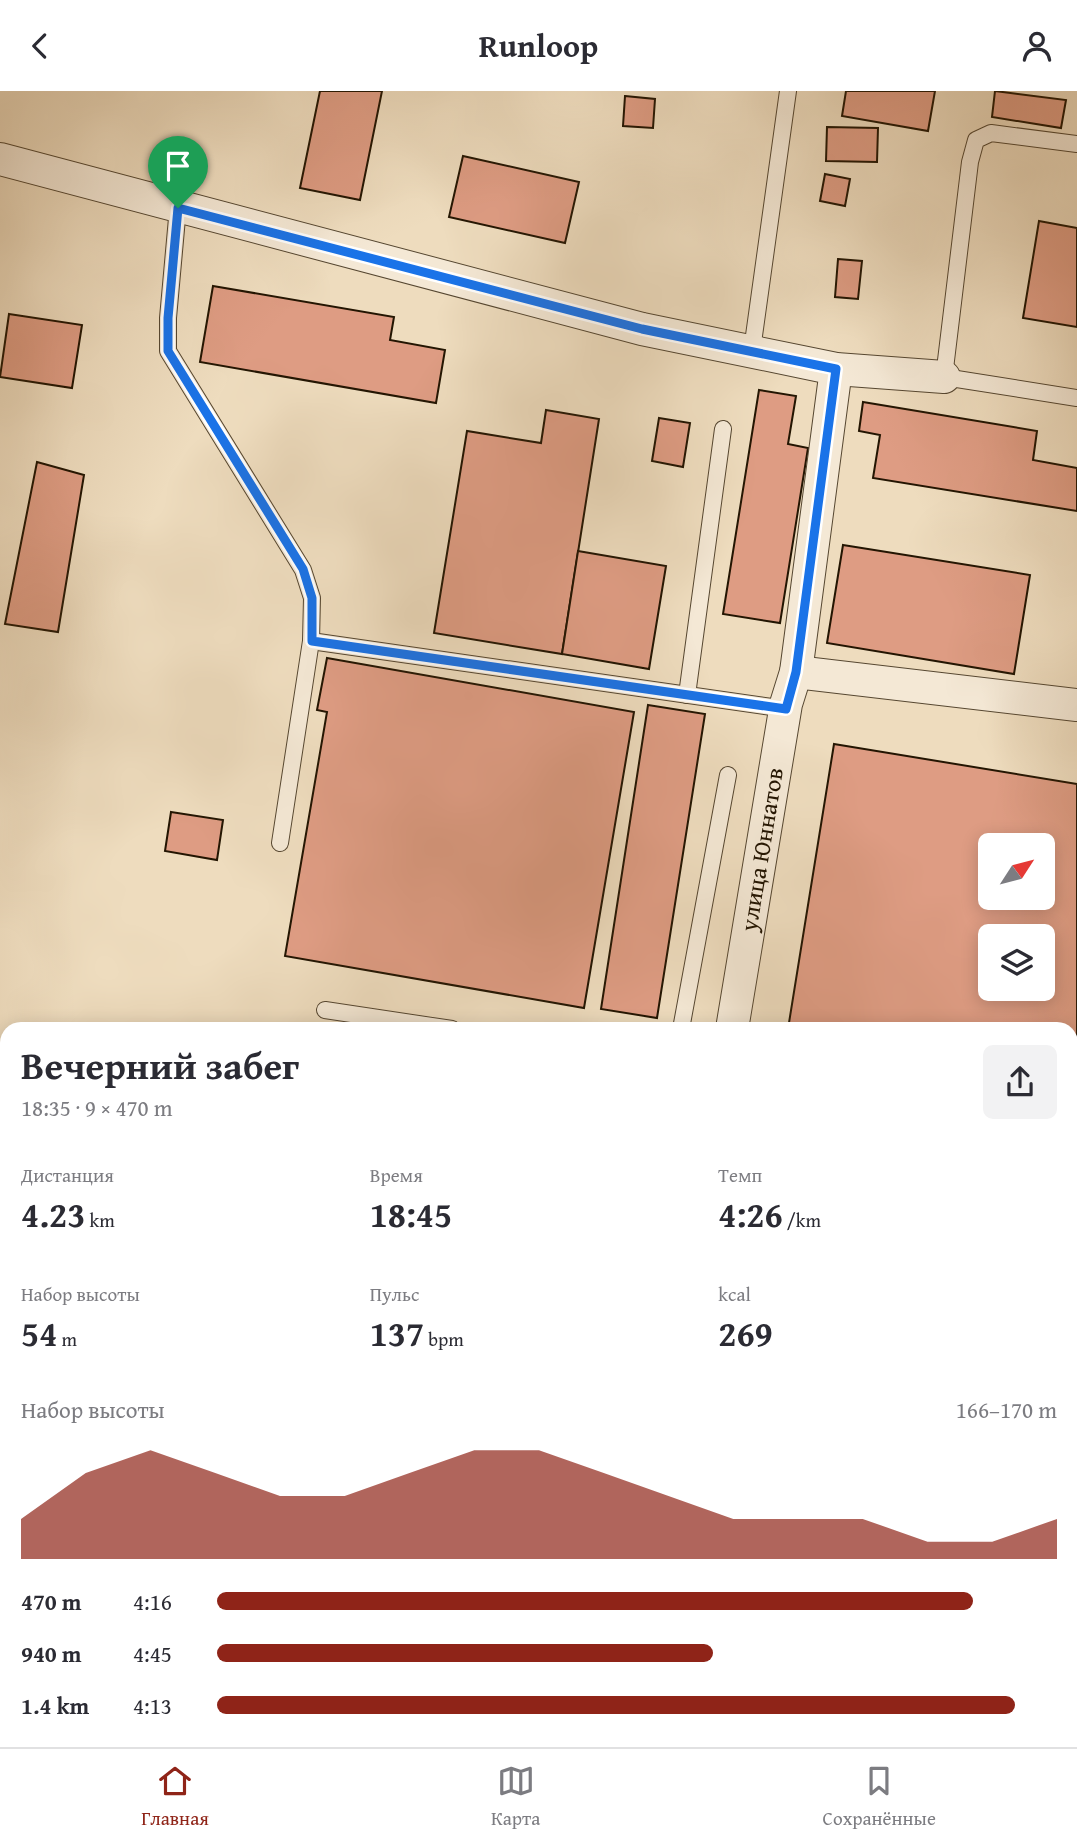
<!DOCTYPE html>
<html lang="ru">
<meta charset="utf-8">
<style>
body{margin:0;font-family:"Gentium Book Plus",serif;background:#f2f2f3;color:#2b2b33;height:100vh;display:flex;flex-direction:column;font-size:26px;white-space:nowrap}
*{box-sizing:border-box;margin:0}
p{font-size:23px;color:#7c7c81}
.icon{flex:none;width:38px;height:38px;fill:none;stroke:currentColor;stroke-width:2;stroke-linecap:round;stroke-linejoin:round}
.map{position:relative;flex:1;overflow:hidden}
.side{position:absolute;left:0px;top:931px;width:1078px;height:726px;display:flex;flex-direction:column;background:#fff;border-radius:21px 21px 0 0;box-shadow:0 4px 18px #0003}
.side>*{flex:none}
.needle{width:46px;rotate:54deg}
.fabs{position:absolute;left:978px;top:742px;display:grid;gap:14px}
.fabs a{display:grid;place-items:center;width:77px;height:77px;border-radius:10px;background:#fff;box-shadow:0 4px 18px #0003;font-size:35px}
.pin{position:absolute;display:grid;place-items:center;width:60px;height:60px;color:#fff;margin:-72px -30px;border-radius:50% 50% 50% 0;rotate:-45deg;box-shadow:0 0 7px #0007}
.pin .icon{rotate:45deg}
.round{display:grid;place-items:center;flex:none;width:74px;height:74px;border-radius:10px;background:#f2f2f3}
.headline{display:flex;align-items:center;justify-content:space-between;height:119px;padding:0 21px}
h1{font-size:38px;font-weight:700;line-height:52px}
.figures{display:grid;grid-template-columns:repeat(3,1fr);gap:10px;height:119px;padding:7px 21px}
.figures div{display:grid;align-content:center}
.figures b{font-size:35px;font-weight:700}
.figures small{font-size:19px;font-weight:400}
.figures p{font-size:19px}
.chart{height:196px;padding:14px 21px}
.chart p{display:flex;justify-content:space-between}
.chart svg{width:100%;height:126px;margin-top:7px;fill:#8f2418;opacity:.7}
ul{padding:0 21px;list-style:none;font-size:23px}
li{display:grid;grid-template-columns:112px 84px 1fr;align-items:center;height:52px}
li i{height:18px;border-radius:9px;background:#8f2418}
header{display:flex;justify-content:space-between;align-items:center;height:91px;padding:0 21px;background:#fff;font-size:32px;font-weight:700}
.menu{display:flex;justify-content:space-around;align-items:center;height:98px;border-top:2px solid #e1e1e2;background:#fff;font-size:19px;color:#7c7c81}
.menu a{display:grid;justify-items:center;gap:4px}
.menu .selected{color:#8f2418}
.map>svg:first-child{display:block}
</style>
<header><svg class="icon" aria-label="back" viewBox="0 0 24 24"><path d="M15 5l-7 7 7 7"/></svg>Runloop<svg class="icon" aria-label="person" viewBox="0 0 24 24"><circle cx="12" cy="8" r="4"/><path d="M4 21q1-7 8-7t8 7"/></svg></header>
<div class="map">
<svg width="1077" height="1656" viewBox="0 0 1077 1656">
<rect width="100%" height="100%" fill="#eedcbe"/>
<filter id="stains"><feTurbulence type="fractalNoise" baseFrequency=".00286" numOctaves="4"/><feColorMatrix values="0 0 0 0 .2 0 0 0 0 .09 0 0 0 0 .02 0 0 0 .5 -.17"/></filter>
<radialGradient id="worn" r=".72"><stop offset=".6" stop-color="#630" stop-opacity="0"/><stop offset="1" stop-color="#630" stop-opacity=".3"/></radialGradient>
<g fill="#de9c83" stroke="#231502" stroke-width="2" fill-rule="evenodd">
<polygon points="320,0 382,0 360,109 300,97"/>
<polygon points="846,0 935,0 928,40 842,25"/>
<polygon points="995,0 1066,9 1061,37 992,26"/>
<polygon points="625,5 655,8 653,37 623,35"/>
<polygon points="827,36 878,37 877,71 826,70"/>
<polygon points="463,65 579,91 565,152 449,126"/>
<polygon points="825,83 850,88 845,115 820,110"/>
<polygon points="1039,130 1077,137 1077,236 1023,227"/>
<polygon points="838,168 862,170 858,208 835,206"/>
<polygon points="213,195 394,226 390,249 445,259 436,312 200,271"/>
<polygon points="9,223 82,234 72,297 0,286"/>
<polygon points="759,299 796,305 788,353 808,357 780,532 723,523"/>
<polygon points="863,311 1037,340 1033,369 1077,377 1077,420 873,387 880,344 859,340"/>
<polygon points="546,319 599,328 562,563 434,542 467,340 541,352"/>
<polygon points="659,327 690,332 683,376 652,370"/>
<polygon points="37,371 84,384 58,541 5,533"/>
<polygon points="843,454 1030,484 1014,583 827,552"/>
<polygon points="578,460 666,475 649,578 562,563"/>
<polygon points="327,567 634,621 584,917 285,865 327,621 317,619"/>
<polygon points="648,614 705,623 657,927 601,918"/>
<path d="M834,653L1077,693V1656H672L673,1650H1071V938H788ZM990,754H1043V807H990ZM990,845H1043V898H990Z"/>
<polygon points="171,721 223,729 217,769 165,760"/>
<polygon points="0,1579 7,1580 7,1607 0,1606"/>
<polygon points="0,1645 7,1646 7,1650 37,1650 79,1656 0,1656"/>
<polygon points="328,1650 513,1650 512,1656 370,1656"/>
</g>
<g fill="none" stroke-linecap="round" stroke-linejoin="round">
<defs>
<g id="lane">
<polyline points="1077,53 991,42 976,49 970,71 944,286 1077,307"/>
<polyline points="178,116 168,227 168,260 303,479 312,507 311,550 280,752"/>
<polyline points="752,259 788,0"/>
<polyline points="311,550 786,618"/>
<polyline points="687,604 723,338"/>
<polyline points="325,919 452,938"/>
<polyline points="681,938 728,684"/>
<polyline points="0,1103 7,1105"/>
<polyline points="0,1626 7,1627"/>
<polyline points="182,1650 223,1656"/>
<polyline points="545,1656 546,1650"/>
</g>
<g id="street">
<polyline points="0,68 642,238 836,278 944,286"/>
<polyline points="796,581 1077,614"/>
<path id="s1" d="M732,938L786,613L796,581L836,278"/>
<polyline points="621,1656 622,1650"/>
</g>
</defs>
<use href="#lane" stroke="#564731" stroke-width="18"/>
<use href="#street" stroke="#564731" stroke-width="34"/>
<use href="#lane" stroke="#f4e8d5" stroke-width="16"/>
<use href="#street" stroke="#f4e8d5" stroke-width="32"/>
</g>
<g fill="none" stroke-linecap="round" stroke-linejoin="round">
<defs>
<polygon id="route" points="178,117 642,238 836,278 796,581 786,618 312,550 312,507 303,478 168,260 168,227"/>
</defs>
<use href="#route" stroke="#fff" stroke-width="14"/>
<use href="#route" stroke="#1a73e8" stroke-width="9"/>
</g>
<g text-anchor="middle" stroke-width="7" stroke-linejoin="round" paint-order="stroke">
<g font-size="24" fill="#231502" stroke="#f4e8d5">
<text dy="8" stroke="none"><textPath href="#s1" startOffset="182">улица Юннатов</textPath></text>
</g>
</g>
<rect width="100%" height="100%" filter="url(#stains)"/>
<rect width="100%" height="100%" fill="url(#worn)"/>
</svg>
<div class="fabs">
<a><svg class="needle" viewBox="-14 -14 28 28"><path d="M0-13l5 13h-10z" fill="#e53935"/><path d="M0 13l5-13h-10z" fill="#7c7c81"/></svg></a>
<a><svg class="icon" aria-label="layers" viewBox="0 0 24 24"><path d="M12 4l9 5-9 5-9-5zM3 14l9 5 9-5"/></svg></a>
</div>
<div class="pin" style="left:178px;top:117px;background:#1e9e55"><svg class="icon" aria-label="arrive" viewBox="0 0 24 24"><path d="M6 21V4h12l-3 4 3 4H6"/></svg></div>
<section class="side">
<div class="headline"><div><h1>Вечерний забег</h1><p>18:35 · 9 × 470 m</p></div><a class="round"><svg class="icon" aria-label="share" viewBox="0 0 24 24"><path d="M12 15V3M7 8l5-5 5 5M5 13v7h14v-7"/></svg></a></div>
<div class="figures">
<div><p>Дистанция</p><b>4.23<small> km</small></b></div>
<div><p>Время</p><b>18:45</b></div>
<div><p>Темп</p><b>4:26<small> /km</small></b></div>
</div>
<div class="figures">
<div><p>Набор высоты</p><b>54<small> m</small></b></div>
<div><p>Пульс</p><b>137<small> bpm</small></b></div>
<div><p>kcal</p><b>269</b></div>
</div>
<div class="chart"><p><span>Набор высоты</span>166–170 m</p>
<svg viewBox="0 0 160 44" preserveAspectRatio="none"><path d="M0 44V30L10 14L20 6L30 14L40 22L50 22L60 14L70 6L80 6L90 14L100 22L110 30L120 30L130 30L140 38L150 38L160 30V44z"/></svg>
</div>
<ul>
<li><b>470 m</b>4:16<i style="width:90%"></i></li>
<li><b>940 m</b>4:45<i style="width:59%"></i></li>
<li><b>1.4 km</b>4:13<i style="width:95%"></i></li>
</ul>
</section>
</div>
<nav class="menu">
<a class="selected"><svg class="icon" aria-label="home" viewBox="0 0 24 24"><path d="M3 11l9-7 9 7M6 9v11h12V9"/></svg>Главная</a>
<a><svg class="icon" aria-label="map" viewBox="0 0 24 24"><path d="M3 6l6-2 6 2 6-2v14l-6 2-6-2-6 2zM9 4v14M15 6v14"/></svg>Карта</a>
<a><svg class="icon" aria-label="saved" viewBox="0 0 24 24"><path d="M7 4h10v16l-5-4-5 4z"/></svg>Сохранённые</a>
</nav>
